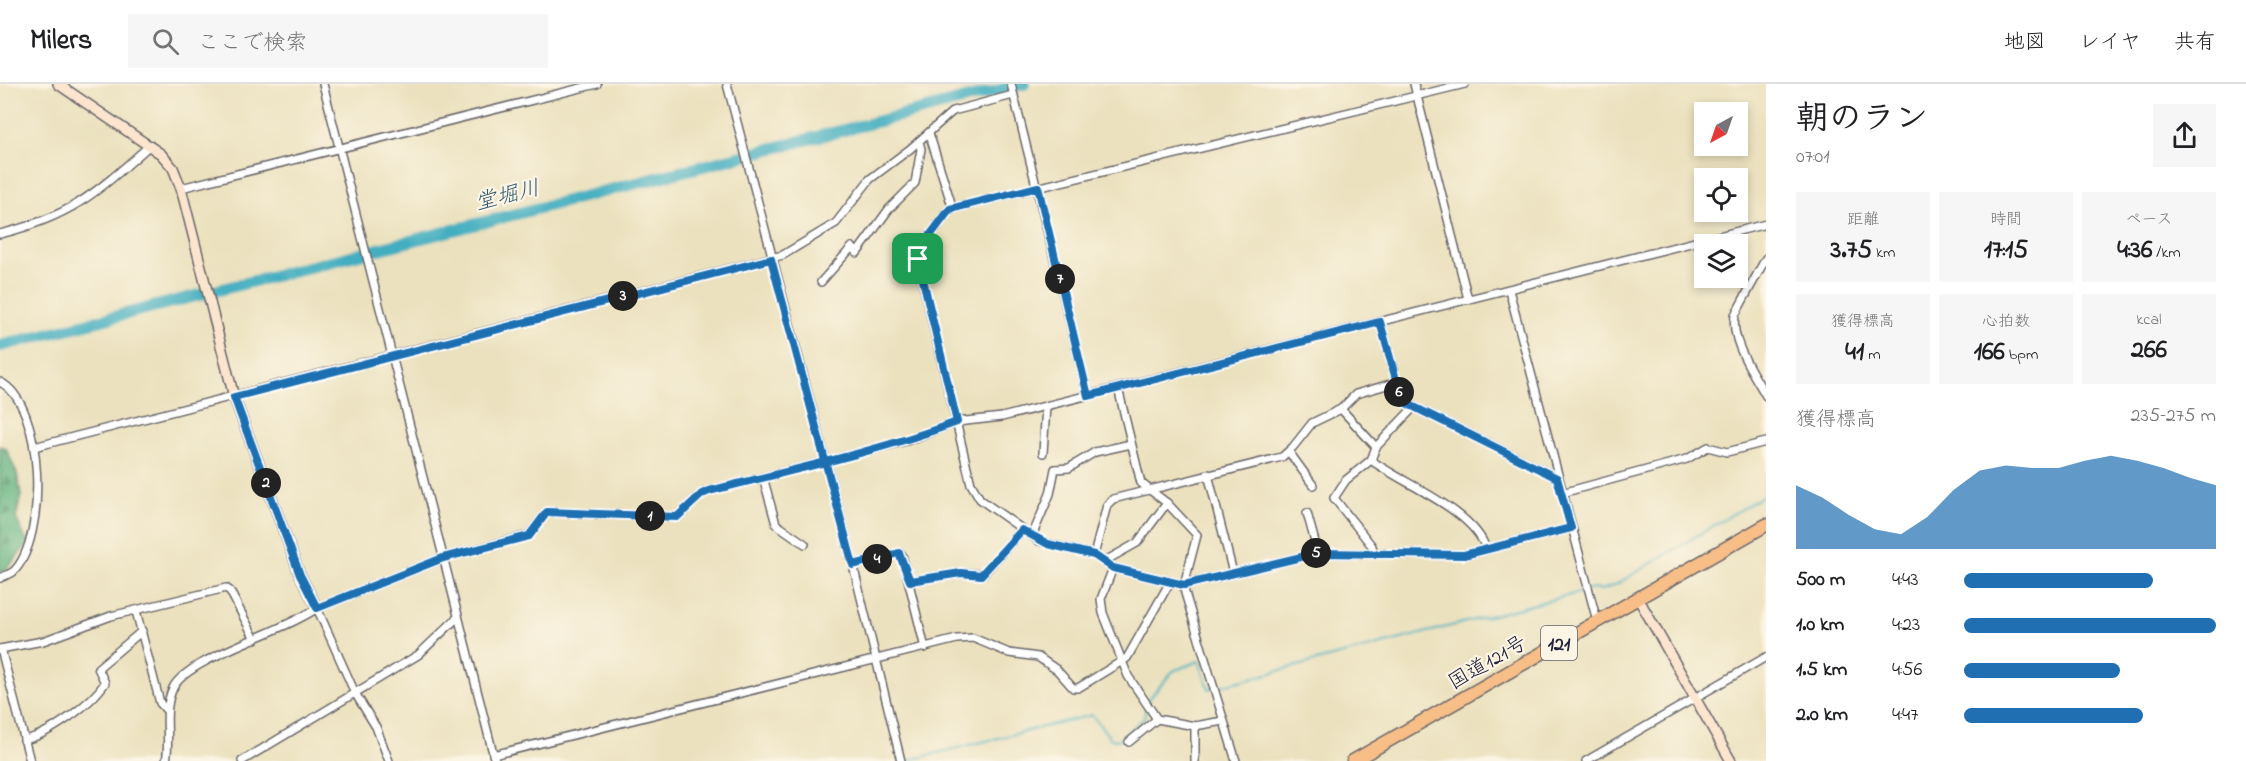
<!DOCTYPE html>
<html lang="ja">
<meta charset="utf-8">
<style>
body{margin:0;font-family:"Indie Flower","Klee One",sans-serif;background:#f6f6f6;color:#202124;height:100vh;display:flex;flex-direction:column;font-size:22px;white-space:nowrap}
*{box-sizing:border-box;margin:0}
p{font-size:20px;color:#757577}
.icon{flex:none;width:33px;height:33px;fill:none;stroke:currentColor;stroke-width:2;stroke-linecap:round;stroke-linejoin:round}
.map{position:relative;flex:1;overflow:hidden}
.panel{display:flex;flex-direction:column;background:#fff;width:480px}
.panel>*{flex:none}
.needle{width:39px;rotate:220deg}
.controls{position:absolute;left:1694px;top:18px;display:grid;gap:12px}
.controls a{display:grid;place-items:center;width:54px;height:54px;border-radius:0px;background:#fff;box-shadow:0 3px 9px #0003;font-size:30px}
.pin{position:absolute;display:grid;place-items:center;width:51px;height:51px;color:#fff;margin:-26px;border-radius:12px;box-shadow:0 3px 9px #0006}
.km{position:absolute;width:30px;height:30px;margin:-15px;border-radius:50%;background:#222;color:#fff;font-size:16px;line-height:30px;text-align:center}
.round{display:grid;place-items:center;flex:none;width:63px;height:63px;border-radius:0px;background:#f6f6f6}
.overview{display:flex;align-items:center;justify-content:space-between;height:102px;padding:0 30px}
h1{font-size:33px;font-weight:700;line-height:45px}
.metrics{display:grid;grid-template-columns:repeat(3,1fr);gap:9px;height:102px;padding:6px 30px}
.metrics div{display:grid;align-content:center;border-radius:0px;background:#f6f6f6;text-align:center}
.metrics b{font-size:26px;font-weight:700}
.metrics small{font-size:16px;font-weight:400}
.metrics p{font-size:16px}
.chart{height:168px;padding:12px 30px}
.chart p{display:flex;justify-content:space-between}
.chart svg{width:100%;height:108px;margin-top:6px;fill:#1f6fb2;opacity:.7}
ul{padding:0 30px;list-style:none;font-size:20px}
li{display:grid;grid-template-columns:96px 72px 1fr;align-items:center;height:45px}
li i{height:15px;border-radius:8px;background:#1f6fb2}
header{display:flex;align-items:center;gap:36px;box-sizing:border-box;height:84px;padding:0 30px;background:#fff;border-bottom:2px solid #e0e0e0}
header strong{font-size:28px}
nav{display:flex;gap:33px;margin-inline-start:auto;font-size:21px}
.search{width:420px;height:54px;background:#f6f6f6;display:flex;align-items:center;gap:15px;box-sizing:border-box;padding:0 21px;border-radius:0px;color:#757577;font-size:22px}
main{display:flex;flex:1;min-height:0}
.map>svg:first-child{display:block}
</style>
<header>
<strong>Milers</strong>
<div class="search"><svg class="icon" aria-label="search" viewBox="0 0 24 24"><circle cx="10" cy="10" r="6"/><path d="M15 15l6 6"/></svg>ここで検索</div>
<nav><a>地図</a><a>レイヤ</a><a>共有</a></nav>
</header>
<main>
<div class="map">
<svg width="1766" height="677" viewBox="0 0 1766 677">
<defs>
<pattern id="forest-firs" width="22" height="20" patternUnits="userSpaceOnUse" patternTransform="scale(1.5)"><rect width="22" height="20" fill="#65b47f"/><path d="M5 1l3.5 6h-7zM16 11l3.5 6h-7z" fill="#539269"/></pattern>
</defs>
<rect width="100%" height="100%" fill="#fcf5e5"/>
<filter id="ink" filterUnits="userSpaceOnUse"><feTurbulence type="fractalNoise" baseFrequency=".0167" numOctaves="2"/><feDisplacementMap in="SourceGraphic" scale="12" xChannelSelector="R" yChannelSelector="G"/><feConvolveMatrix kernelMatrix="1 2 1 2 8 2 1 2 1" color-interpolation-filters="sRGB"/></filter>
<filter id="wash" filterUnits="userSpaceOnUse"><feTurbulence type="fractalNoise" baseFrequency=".008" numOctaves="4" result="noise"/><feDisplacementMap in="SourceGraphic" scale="24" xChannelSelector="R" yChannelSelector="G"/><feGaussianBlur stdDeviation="1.35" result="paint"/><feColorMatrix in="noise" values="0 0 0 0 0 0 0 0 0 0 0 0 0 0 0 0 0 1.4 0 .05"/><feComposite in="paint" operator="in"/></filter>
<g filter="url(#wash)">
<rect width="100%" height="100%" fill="#ebe1be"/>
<polygon fill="url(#forest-firs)" stroke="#446b5d" stroke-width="1.5" points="0,362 6,364 17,390 21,411 16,434 28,460 5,487 0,489"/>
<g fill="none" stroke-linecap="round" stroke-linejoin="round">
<g stroke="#42aec0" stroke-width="2">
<polyline points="1147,617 1173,587 1199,577 1209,605 1593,505 1602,506 1617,500 1766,410"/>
<polyline points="905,677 1092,631 1111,655 1118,656 1144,634 1146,623"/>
</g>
<polyline stroke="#42aec0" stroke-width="12" points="0,262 1024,0"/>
</g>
</g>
<g filter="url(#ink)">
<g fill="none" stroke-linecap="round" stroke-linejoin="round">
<defs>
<g id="street">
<polyline points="323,0 495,677"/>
<polyline points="727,0 853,481 901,677"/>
<polyline points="1011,0 1088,312"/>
<polyline points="1414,0 1468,215"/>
<polyline points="929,49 952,122 916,170 971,400 980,415 988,421 1039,457 1094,471 1113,484 1184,501 1318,469 1464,471 1571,444"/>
<polyline points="181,104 597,0"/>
<polyline points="950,125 1465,0"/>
<path d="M0,150C72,132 96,109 150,61"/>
<path d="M1766,174L1735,231C1730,258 1754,290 1766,312"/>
<polyline points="821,198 852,163 857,169 889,125 915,99 921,65 919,58"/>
<polyline points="1509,206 1597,537"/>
<polyline points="1380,238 1402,317 1558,394"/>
<path d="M0,298C45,320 48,455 13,488C10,490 4,492 0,494"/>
<polyline points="1118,304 1141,399 1167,419 1197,451 1184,501 1185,509 1236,677"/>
<path d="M1413,324L1376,363L1371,376C1403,400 1474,426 1486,465"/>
<polyline points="1341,325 1376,363"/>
<polyline points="34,363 783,171 836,139 870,95 910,65 953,27 1013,11"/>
<polyline points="1289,368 1313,401"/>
<polyline points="1043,369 1046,322"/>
<polyline points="1371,376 1346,396 1334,414 1372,462 1374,470"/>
<polyline points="1208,390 1233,489"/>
<polyline points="763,393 776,440 805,460"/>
<polyline points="1562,409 1687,375 1708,363 1727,368 1766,358"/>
<polyline points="1307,429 1318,469"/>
<polyline points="1032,452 1050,410 1055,385 1069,384 1095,368 1131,360"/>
<polyline points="1094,471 1107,421 1113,415 1282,373 1293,363 1312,339 1341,325 1356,310 1397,298"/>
<polyline points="1105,477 1137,459 1167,419"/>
<polyline points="853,481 899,469 902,471 925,564"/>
<polyline points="1113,484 1101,515 1103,529 1128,592 1157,635 1195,642 1223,637"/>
<polyline points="910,497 961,489 983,490 1022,446"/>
<polyline points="317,524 355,609 376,643 389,677"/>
<polyline points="136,527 160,619 167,627"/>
<polyline points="0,565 43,557 111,532 226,504 230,507 255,555"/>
<polyline points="1,565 30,677"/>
<polyline points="1195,642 1195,677"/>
<path d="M24,656C49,651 91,620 105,599L98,584L142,547"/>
<polyline points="1129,658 1157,635"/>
<polyline points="493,671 957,555 973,554 1009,569 1038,573 1057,586 1073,604 1078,604 1127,574 1170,498"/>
<path d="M166,677C171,653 162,627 173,604C187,574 286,547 317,524L443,474L529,451L547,428L677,433L702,410L709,407L906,357L957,338L1002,333L1766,140"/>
<polyline points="242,677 418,571 458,533"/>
<polyline points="1586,677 1766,573"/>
</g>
<g id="secondary">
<polyline points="58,0 161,70 173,84 181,104 234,313 300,491 317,524"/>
<polyline points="1638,514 1731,677"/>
</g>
<polyline id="highway" points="1353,677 1766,441"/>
</defs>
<use href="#street" stroke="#686569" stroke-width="10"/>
<use href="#secondary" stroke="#686569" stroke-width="12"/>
<use href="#highway" stroke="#686569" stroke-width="15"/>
<use href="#street" stroke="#fff" stroke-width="7"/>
<use href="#secondary" stroke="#fce5cf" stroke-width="9"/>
<use href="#highway" stroke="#f7be88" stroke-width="12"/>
</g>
</g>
<g fill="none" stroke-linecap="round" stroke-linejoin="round" filter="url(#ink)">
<defs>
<path id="route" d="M918,175L957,338C877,368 792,386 709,407L702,410L677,433L547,428L529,452L443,474L317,524L300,491L234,313L771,175L853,481L899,469L910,497L961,489L981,491L1022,446L1048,460L1094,471L1113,484L1184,501L1318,469L1464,471L1571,444L1557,394L1402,317L1380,238L1088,312L1038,103L950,125L916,170L918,175"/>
</defs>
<use href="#route" stroke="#fff" stroke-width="12"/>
<use href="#route" stroke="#1f6fb2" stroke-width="8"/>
</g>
<g text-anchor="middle" stroke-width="4.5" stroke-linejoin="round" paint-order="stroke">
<rect fill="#fcf5e5" stroke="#63616e" stroke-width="1.5" x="1541" y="542" width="36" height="34" rx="4.5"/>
<g font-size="20" font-weight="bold" fill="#22223b">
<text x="1559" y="566">121</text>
</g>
<g font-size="21" fill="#22223b" stroke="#fcf5e5">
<text transform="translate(1487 578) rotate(-30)" y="7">国道121号</text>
</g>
<g font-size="22" font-style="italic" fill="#2f5a70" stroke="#fcf5e5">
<text transform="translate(507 110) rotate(-14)" y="8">堂堀川</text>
</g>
</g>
</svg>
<div class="controls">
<a><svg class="needle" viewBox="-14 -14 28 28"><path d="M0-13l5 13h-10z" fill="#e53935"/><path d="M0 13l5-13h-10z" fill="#757577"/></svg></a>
<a><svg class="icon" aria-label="locate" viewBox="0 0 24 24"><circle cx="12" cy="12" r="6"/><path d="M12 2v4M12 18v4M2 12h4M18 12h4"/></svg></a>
<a><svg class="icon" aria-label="layers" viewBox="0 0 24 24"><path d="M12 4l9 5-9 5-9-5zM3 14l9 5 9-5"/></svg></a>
</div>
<div class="pin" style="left:918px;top:175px;background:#1e9e55"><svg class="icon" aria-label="arrive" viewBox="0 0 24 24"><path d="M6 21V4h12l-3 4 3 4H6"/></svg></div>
<b class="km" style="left:650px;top:432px">1</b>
<b class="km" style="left:266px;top:399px">2</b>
<b class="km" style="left:623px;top:212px">3</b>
<b class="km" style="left:877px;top:475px">4</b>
<b class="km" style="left:1316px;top:469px">5</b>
<b class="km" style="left:1399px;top:308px">6</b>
<b class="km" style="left:1060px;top:195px">7</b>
</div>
<section class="panel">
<div class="overview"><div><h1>朝のラン</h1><p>07:01</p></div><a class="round"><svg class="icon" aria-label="share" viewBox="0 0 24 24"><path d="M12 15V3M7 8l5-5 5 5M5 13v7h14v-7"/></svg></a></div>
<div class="metrics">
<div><p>距離</p><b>3.75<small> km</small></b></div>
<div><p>時間</p><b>17:15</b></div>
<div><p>ペース</p><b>4:36<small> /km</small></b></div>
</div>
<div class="metrics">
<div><p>獲得標高</p><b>41<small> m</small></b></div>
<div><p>心拍数</p><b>166<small> bpm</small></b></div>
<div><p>kcal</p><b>266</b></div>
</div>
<div class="chart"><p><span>獲得標高</span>235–275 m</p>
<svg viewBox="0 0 160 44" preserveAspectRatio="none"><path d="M0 44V18L10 23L20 30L30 36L40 38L50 31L60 20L70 12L80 10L90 11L100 11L110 8L120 6L130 8L140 11L150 15L160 18V44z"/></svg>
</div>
<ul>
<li><b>500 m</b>4:43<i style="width:75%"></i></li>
<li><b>1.0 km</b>4:23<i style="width:100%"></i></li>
<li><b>1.5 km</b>4:56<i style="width:62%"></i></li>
<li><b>2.0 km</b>4:47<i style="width:71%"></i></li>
</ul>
</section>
</main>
